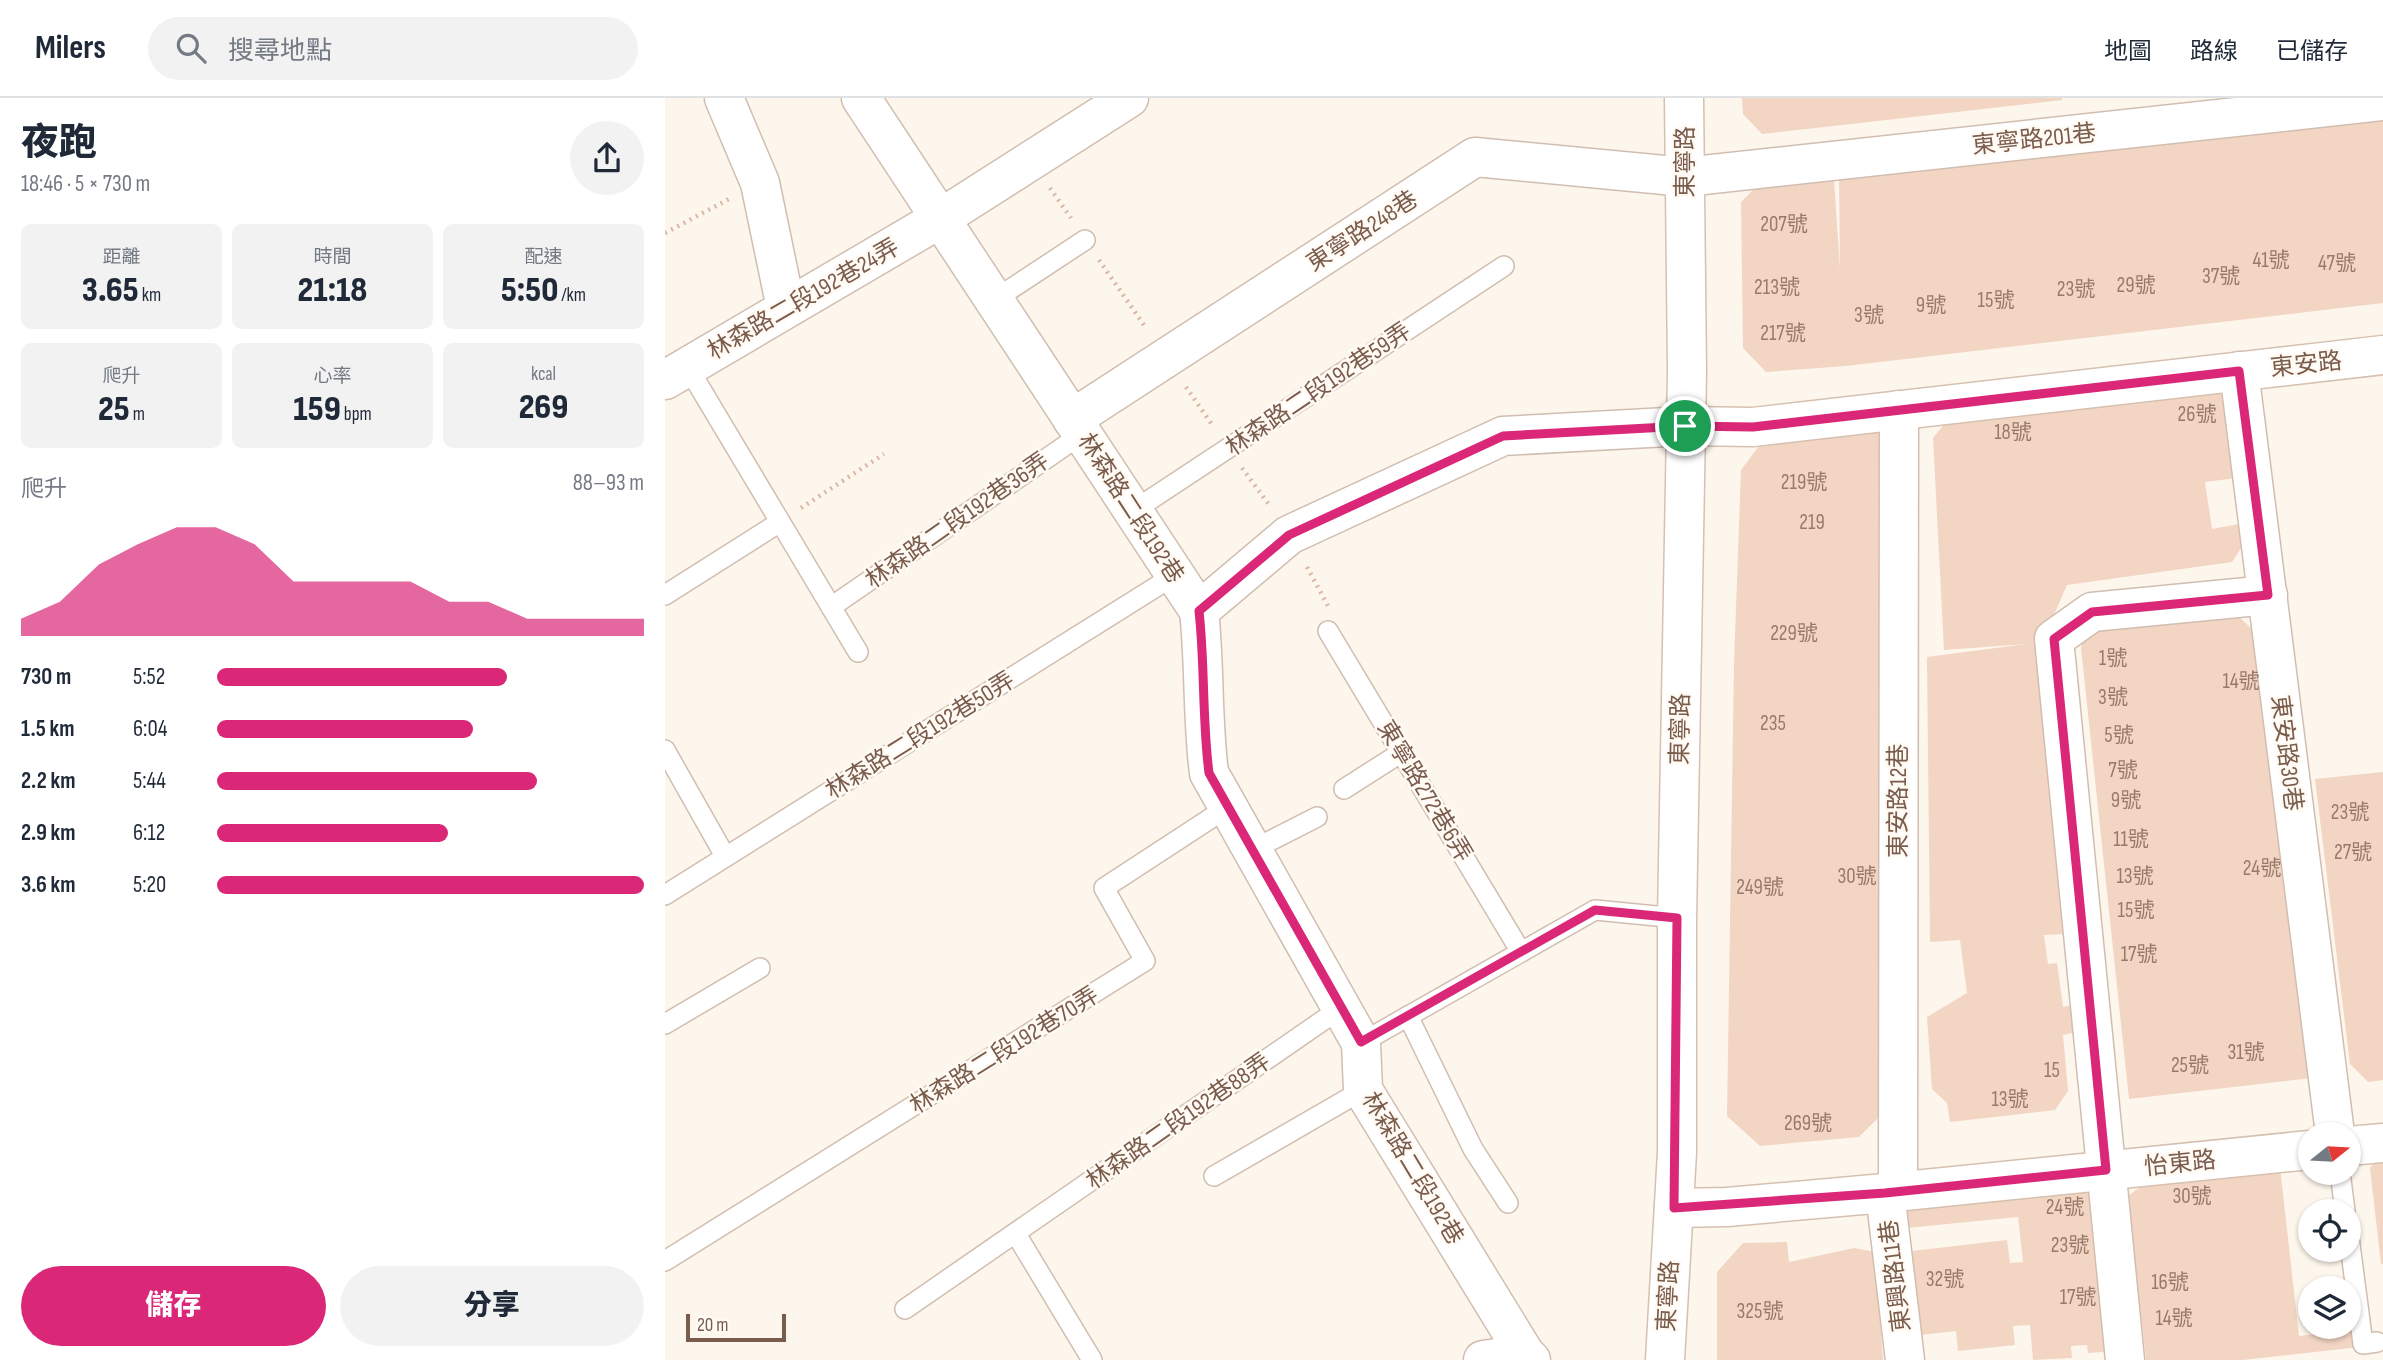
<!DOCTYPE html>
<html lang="zh-TW">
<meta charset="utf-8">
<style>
body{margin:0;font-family:"Sofia Sans Condensed","Noto Sans TC",sans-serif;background:#f2f2f3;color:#1f2937;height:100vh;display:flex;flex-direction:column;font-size:26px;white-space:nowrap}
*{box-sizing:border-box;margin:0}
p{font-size:23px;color:#747a83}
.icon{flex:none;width:38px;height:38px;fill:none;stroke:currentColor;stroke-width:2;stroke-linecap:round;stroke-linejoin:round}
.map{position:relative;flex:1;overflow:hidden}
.side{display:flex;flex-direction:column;background:#fff;width:665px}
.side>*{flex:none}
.needle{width:46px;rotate:72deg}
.fabs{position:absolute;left:1633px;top:1024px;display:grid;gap:14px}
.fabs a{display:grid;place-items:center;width:63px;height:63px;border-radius:50%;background:#fff;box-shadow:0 2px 5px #0004;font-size:35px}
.scale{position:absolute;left:21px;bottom:18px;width:100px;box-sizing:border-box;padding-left:7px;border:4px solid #7a5c4d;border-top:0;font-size:19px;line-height:24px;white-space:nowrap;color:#7a5c4d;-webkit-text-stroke:5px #fffaf3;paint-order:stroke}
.pin{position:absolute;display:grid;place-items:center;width:60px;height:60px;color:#fff;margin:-30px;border:4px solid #fff;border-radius:50%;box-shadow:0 2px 7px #0007}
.round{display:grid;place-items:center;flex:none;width:74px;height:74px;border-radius:37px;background:#f2f2f3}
.overview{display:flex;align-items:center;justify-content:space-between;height:119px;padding:0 21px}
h1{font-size:38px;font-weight:800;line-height:52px}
.stats{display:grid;grid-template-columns:repeat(3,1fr);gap:10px;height:119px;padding:7px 21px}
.stats div{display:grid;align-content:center;border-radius:10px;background:#f2f2f3;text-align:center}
.stats b{font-size:35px;font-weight:800}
.stats small{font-size:19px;font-weight:400}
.stats p{font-size:19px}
.chart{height:196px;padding:14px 21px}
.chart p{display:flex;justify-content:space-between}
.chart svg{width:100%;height:126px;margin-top:7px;fill:#db2777;opacity:.7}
.cta{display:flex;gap:14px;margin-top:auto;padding:14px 21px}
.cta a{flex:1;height:80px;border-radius:42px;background:#db2777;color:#fff;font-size:28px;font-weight:800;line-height:80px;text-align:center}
.cta a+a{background:#f2f2f3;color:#1f2937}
ul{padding:0 21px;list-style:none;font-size:23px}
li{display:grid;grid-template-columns:112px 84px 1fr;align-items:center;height:52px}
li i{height:18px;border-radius:9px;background:#db2777}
header{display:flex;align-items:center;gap:42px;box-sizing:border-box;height:98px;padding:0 35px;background:#fff;border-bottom:2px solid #e0e1e3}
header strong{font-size:33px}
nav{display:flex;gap:38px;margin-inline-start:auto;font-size:24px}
.search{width:490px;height:63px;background:#f2f2f3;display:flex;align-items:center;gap:18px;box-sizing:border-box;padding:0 24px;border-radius:38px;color:#747a83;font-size:26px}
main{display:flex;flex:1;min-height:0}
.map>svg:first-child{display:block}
</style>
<header>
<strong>Milers</strong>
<div class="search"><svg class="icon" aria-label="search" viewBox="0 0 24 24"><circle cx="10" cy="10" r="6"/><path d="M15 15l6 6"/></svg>搜尋地點</div>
<nav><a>地圖</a><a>路線</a><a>已儲存</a></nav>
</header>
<main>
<section class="side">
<div class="overview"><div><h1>夜跑</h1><p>18:46 · 5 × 730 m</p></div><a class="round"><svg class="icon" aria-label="share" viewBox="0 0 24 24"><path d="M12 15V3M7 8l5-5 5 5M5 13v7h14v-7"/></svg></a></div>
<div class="stats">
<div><p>距離</p><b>3.65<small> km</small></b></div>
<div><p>時間</p><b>21:18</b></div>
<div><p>配速</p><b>5:50<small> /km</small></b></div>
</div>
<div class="stats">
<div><p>爬升</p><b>25<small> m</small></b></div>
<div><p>心率</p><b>159<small> bpm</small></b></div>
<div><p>kcal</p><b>269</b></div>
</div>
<div class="chart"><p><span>爬升</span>88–93 m</p>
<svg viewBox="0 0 160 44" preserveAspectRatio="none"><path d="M0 44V38L10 32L20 19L30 12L40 6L50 6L60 12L70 25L80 25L90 25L100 25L110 32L120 32L130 38L140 38L150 38L160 38V44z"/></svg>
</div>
<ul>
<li><b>730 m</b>5:52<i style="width:68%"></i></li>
<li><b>1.5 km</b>6:04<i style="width:60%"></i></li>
<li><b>2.2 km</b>5:44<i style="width:75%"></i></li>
<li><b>2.9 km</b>6:12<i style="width:54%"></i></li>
<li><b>3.6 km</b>5:20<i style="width:100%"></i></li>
</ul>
<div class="cta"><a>儲存</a><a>分享</a></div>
</section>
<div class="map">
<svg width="1718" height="1262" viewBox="0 0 1718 1262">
<rect width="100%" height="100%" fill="#fdf6ec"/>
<g fill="#f3d5c3">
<polygon points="1077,0 1397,0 1397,2 1097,36 1078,16"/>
<polygon points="1718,20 1718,205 1181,268 1101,274 1078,250 1076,104 1095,85 1169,82 1175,171 1174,76"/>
<polygon points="1544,288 1564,302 1571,380 1540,384 1547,431 1574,426 1578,447 1567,464 1402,487 1377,544 1400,836 1379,837 1383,866 1392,865 1398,909 1410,906 1413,934 1398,937 1403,993 1390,1012 1285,1024 1282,1005 1267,991 1262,919 1302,895 1295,842 1265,844 1262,559 1361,546 1279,552 1268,340 1289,314"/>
<polygon points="1213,326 1223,344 1216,1017 1194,1039 1095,1048 1062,1018 1069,566 1076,372 1099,341"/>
<polygon points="1570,515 1595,539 1646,980 1464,1001 1416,550 1419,537 1449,528"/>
<polygon points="1718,674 1718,982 1703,984 1685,966 1650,681"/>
<polygon points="1718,1054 1718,1166 1716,1166 1705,1070"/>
<polygon points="1615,1069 1634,1238 1650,1236 1649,1228 1684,1228 1684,1190 1695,1249 1578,1262 1481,1262 1463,1098 1483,1083"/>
<polygon points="1423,1084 1452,1253 1423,1255 1422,1247 1406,1248 1407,1260 1368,1262 1365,1227 1348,1228 1350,1247 1293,1253 1291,1233 1256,1237 1247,1153 1342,1142 1345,1165 1358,1164 1353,1119 1242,1130 1239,1103"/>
<polygon points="1122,1144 1124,1164 1189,1150 1210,1154 1218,1262 1052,1262 1052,1174 1078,1145"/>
</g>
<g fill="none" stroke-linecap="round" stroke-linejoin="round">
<defs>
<g id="lane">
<polyline points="329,202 420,142"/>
<polyline points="22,268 193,554"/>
<polyline points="468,413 839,168"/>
<polyline points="0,497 115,424"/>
<polyline points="166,509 417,336"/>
<polyline points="663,533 856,854"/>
<polyline points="0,652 60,758"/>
<polyline points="679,691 737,654"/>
<polyline points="587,752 652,719"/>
<polyline points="0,797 510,477"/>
<polyline points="743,918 808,1051 843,1105"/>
<polyline points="0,926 95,870"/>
<polyline points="696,945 930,812 1012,820"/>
<polyline points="1675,1074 1680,1113"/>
<polyline points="549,1078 698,992"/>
<polyline points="351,1136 427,1262"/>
<polyline points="1684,1139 1698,1246 1712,1244"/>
<polyline points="0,1163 480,863 439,790 563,709"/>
<polyline points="240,1211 676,910"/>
</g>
<g id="street">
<polyline points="59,0 95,85 121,210"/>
<path d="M196,0L534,513C540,567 537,621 544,675L696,945L698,992L860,1256"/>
<polyline points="1574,273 1670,1036"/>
<polyline points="0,282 276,120 464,0"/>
<polyline points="407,321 810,59 1020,79 1718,3"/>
<polyline points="534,513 624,437 838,338 1020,328"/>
<polyline points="1233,1093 1234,312"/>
<polyline points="1220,1095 1240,1262"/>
<polyline points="818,1262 860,1256 866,1262"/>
<polyline points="1460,1262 1389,541 1427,514 1603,497"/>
</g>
<g id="secondary">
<polyline points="1020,328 1088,329 1718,257"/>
<polyline points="1684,1048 1718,1045"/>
<polyline points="1009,1110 1062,1109 1220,1095 1645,1052"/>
<polyline points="1000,1262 1012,1054 1012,820 1022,274 1019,0"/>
</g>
</defs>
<use href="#lane" stroke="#d1beb0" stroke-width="22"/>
<use href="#street" stroke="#d1beb0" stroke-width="41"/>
<use href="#secondary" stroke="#d6c0b0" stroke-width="41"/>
<g stroke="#d9b8a5" stroke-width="4.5" stroke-dasharray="2 5" stroke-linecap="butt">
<polyline points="385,90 406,120"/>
<polyline points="0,135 64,101"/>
<polyline points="434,162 481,230"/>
<polyline points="521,289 548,328"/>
<polyline points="577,370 605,408"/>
<polyline points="136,410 219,356"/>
<polyline points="642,469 663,508"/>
</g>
<use href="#lane" stroke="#fff" stroke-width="19"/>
<use href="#street" stroke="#fff" stroke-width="38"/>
<use href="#secondary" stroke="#fff" stroke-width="38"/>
</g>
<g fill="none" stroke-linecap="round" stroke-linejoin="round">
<defs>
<path id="route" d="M1574,273L1603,497L1427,514L1389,541L1441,1072L1220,1095L1009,1110L1012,820L930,812L696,944L544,675C537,621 540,567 534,513L624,437L838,338L1020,328L1088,329Z"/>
</defs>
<use href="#route" stroke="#fff" stroke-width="14"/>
<use href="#route" stroke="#db2777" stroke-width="9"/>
</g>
<g text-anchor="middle" stroke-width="5" stroke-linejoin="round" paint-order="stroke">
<g font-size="21" fill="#987a6a">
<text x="1119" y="133">207號</text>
<text x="1606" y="169">41號</text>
<text x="1672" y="172">47號</text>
<text x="1556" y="185">37號</text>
<text x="1471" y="194">29號</text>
<text x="1112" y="196">213號</text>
<text x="1411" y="198">23號</text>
<text x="1331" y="209">15號</text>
<text x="1266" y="214">9號</text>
<text x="1204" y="224">3號</text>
<text x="1118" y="242">217號</text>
<text x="1532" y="323">26號</text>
<text x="1348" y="341">18號</text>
<text x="1139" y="391">219號</text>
<text x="1147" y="431">219</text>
<text x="1129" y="542">229號</text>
<text x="1448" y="567">1號</text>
<text x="1576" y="590">14號</text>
<text x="1448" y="606">3號</text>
<text x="1108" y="632">235</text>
<text x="1454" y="644">5號</text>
<text x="1458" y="679">7號</text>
<text x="1461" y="709">9號</text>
<text x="1685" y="721">23號</text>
<text x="1466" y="748">11號</text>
<text x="1688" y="761">27號</text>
<text x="1597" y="777">24號</text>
<text x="1192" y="785">30號</text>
<text x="1470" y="785">13號</text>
<text x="1095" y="796">249號</text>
<text x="1471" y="819">15號</text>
<text x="1474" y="863">17號</text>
<text x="1581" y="961">31號</text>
<text x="1525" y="974">25號</text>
<text x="1387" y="979">15</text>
<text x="1345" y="1008">13號</text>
<text x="1143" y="1032">269號</text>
<text x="1527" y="1105">30號</text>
<text x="1400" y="1116">24號</text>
<text x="1405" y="1154">23號</text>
<text x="1280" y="1188">32號</text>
<text x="1505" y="1191">16號</text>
<text x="1413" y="1206">17號</text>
<text x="1095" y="1220">325號</text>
<text x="1509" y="1227">14號</text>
</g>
<g font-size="24" fill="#7a5c4d" stroke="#fffaf3">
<text transform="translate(1369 41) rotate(-6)" y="8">東寧路201巷</text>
<text transform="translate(1020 64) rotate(-90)" y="8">東寧路</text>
<text transform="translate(697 133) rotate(-33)" y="8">東寧路248巷</text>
<text transform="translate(138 201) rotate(-30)" y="8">林森路二段192巷24弄</text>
<text transform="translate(1641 266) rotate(-6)" y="8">東安路</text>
<text transform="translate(653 291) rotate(-34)" y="8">林森路二段192巷59弄</text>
<text transform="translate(466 410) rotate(57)" y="8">林森路二段192巷</text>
<text transform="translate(292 422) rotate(-35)" y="8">林森路二段192巷36弄</text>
<text transform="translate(1015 631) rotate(-89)" y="8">東寧路</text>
<text transform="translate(255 637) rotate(-32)" y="8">林森路二段192巷50弄</text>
<text transform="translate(1622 655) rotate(83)" y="8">東安路30巷</text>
<text transform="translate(760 693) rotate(59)" y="8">東寧路272巷6弄</text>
<text transform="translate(1233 703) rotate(-90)" y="8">東安路12巷</text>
<text transform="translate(339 952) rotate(-32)" y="8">林森路二段192巷70弄</text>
<text transform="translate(513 1023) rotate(-35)" y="8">林森路二段192巷88弄</text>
<text transform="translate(1515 1065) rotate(-6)" y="8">怡東路</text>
<text transform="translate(748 1070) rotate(59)" y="8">林森路二段192巷</text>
<text transform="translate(1230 1178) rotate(-97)" y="8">東興路11巷</text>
<text transform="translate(1003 1198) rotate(-87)" y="8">東寧路</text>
</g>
</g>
</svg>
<div class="fabs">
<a><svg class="needle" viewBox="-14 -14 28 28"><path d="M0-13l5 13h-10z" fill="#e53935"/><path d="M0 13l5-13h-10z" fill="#747a83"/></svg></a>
<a><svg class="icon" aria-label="locate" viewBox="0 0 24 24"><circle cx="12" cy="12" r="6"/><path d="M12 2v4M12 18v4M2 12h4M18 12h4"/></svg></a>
<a><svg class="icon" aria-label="layers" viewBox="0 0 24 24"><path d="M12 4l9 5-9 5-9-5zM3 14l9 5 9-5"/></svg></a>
</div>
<div class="scale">20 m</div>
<div class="pin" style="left:1020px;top:328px;background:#1e9e55"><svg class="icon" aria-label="arrive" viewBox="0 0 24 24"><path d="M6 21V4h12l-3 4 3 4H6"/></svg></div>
</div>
</main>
